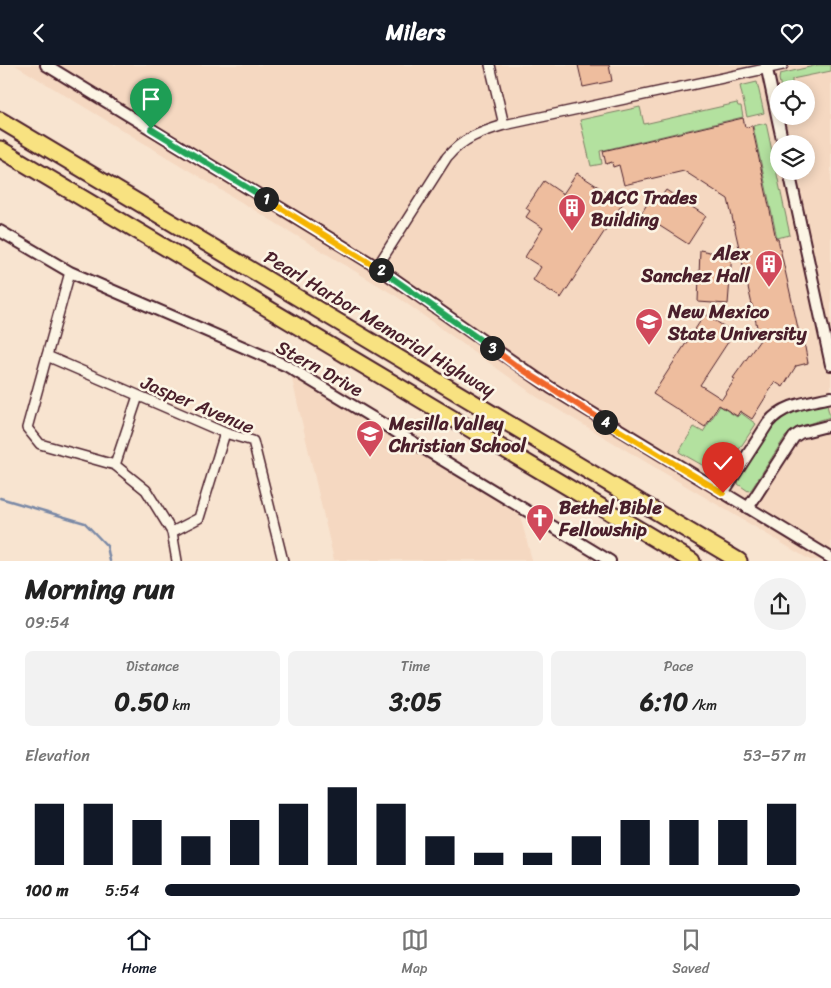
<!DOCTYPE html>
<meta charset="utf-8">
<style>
body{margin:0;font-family:Sriracha,sans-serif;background:#f2f2f2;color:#222;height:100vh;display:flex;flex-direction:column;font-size:19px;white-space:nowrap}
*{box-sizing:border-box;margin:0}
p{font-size:16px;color:#767676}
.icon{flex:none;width:28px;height:28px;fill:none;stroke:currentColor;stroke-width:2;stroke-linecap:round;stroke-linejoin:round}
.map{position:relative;height:496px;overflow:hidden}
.side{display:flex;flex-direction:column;background:#fff;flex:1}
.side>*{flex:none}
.buttons{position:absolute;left:770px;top:15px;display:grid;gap:10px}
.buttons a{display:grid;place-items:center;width:45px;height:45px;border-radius:50%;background:#fff;box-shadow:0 2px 12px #0003;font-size:25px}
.pin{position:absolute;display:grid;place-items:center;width:42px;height:42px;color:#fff;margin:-51px -21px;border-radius:50% 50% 50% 0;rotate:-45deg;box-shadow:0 0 5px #0007}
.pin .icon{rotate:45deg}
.km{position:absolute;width:25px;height:25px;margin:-12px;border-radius:50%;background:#222;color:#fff;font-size:14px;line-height:25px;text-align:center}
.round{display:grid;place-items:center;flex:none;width:52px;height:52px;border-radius:26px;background:#f2f2f2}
.headline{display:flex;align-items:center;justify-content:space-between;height:85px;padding:0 25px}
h1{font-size:28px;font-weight:700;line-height:38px}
.metrics{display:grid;grid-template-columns:repeat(3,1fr);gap:8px;height:85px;padding:5px 25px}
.metrics div{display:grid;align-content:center;border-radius:8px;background:#f2f2f2;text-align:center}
.metrics b{font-size:25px;font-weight:700}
.metrics small{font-size:14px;font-weight:400}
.metrics p{font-size:14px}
.chart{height:140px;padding:10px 25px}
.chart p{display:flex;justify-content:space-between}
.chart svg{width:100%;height:90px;margin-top:5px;stroke:#111827;stroke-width:6}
ul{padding:0 25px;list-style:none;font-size:16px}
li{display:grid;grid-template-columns:80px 60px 1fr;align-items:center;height:38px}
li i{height:12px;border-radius:6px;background:#111827}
header{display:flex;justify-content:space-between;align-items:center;height:65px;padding:0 25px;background:#111827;color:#fff;font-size:22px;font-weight:700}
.tab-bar{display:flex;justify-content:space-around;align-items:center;height:70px;border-top:1px solid #e0e0e0;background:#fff;font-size:14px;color:#767676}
.tab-bar a{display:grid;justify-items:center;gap:2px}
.tab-bar .active{color:#111827}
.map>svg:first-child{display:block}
</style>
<header><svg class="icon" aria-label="back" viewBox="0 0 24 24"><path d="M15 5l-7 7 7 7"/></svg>Milers<svg class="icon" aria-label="heart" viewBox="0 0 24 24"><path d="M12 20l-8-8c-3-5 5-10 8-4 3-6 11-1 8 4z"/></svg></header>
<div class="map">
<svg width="831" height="496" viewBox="0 0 831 496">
<rect width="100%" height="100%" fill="#f8e4d0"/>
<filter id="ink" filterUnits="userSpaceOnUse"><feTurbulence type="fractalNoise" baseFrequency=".02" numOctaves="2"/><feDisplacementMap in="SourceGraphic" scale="10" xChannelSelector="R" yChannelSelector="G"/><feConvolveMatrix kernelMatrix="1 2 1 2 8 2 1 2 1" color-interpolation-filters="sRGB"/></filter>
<g filter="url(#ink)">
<g fill="#f5d8c1" fill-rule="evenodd">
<path d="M15,0H831V495H810L537,332L396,231ZM779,24H806V51H779ZM779,79H806V106H779Z"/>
<polygon points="291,310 519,447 532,495 334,495"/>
</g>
<g fill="#b3e19f" stroke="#7e8065">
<polygon points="818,0 831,0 831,6 792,14 792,24 781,24 779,14 780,9"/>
<polygon points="757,17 764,48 747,52 740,21"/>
<polygon points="737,38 738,41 741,41 743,52 600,86 602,99 591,101 580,55 640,42 644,59"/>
<polygon points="766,58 790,170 777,173 753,61"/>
<path d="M822,339L827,340L830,352L795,363L785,372L751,425L748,426L738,419L739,414C751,395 768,358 788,348C798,343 811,341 822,339Z"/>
<polygon points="720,341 737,352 741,348 756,359 726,404 719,407 711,405 679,387 694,362 703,367"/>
</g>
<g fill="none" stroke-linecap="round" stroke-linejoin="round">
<polyline stroke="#7a89a6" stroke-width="2.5" points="0,433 85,458 107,481 110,496"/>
</g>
<g fill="#eebd9e" stroke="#4a1f2b">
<polygon points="578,0 609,0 612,16 583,22"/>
<polygon points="743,53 745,62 752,61 776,174 778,174 800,272 803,272 808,298 796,301 783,322 775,317 752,354 740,346 737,351 719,340 705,362 653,329 705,249 734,268 700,320 722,334 735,314 733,313 760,275 728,134 684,106 624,120 619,100 613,102 612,97 606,99 603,86"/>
<polygon points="577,108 623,138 561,233 533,215 541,202 525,192 543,163 526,152 530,146 526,143 544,116 563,129"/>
<polygon points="666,125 706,151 688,179 641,149 652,131 659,135"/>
<polygon points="700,185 714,188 732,188 728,239 698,237"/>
</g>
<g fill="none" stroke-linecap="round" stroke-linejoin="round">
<defs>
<g id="minor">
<polyline points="490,0 504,60"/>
<path d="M377,202L447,92C463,73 481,67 504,60L783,0"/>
<polyline points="70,207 27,363 40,379 115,400 146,425 172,467 177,496"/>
<polyline points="47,291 225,368 253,376 283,496"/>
<polyline points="115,400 138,331"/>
<polyline points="172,467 199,453 225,368"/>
</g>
<g id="tertiary">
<polyline points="46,0 377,202 551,323 831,493"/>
<polyline points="766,0 783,79"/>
<polyline points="789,106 831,300"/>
<polyline points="0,166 70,207 287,301 610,496"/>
<path d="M723,428L768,358C783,339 809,337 831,332"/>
<polyline points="748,443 794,372 800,368 831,360"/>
</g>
<g id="motorway">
<polyline points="0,55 739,496"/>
<polyline points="0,84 692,496"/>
</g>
</defs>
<use href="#minor" stroke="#4a1f2b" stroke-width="12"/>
<use href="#tertiary" stroke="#4a1f2b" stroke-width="14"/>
<use href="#motorway" stroke="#4a1f2b" stroke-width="19"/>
<use href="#minor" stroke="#fcf5e5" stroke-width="9"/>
<use href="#tertiary" stroke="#fcf5e5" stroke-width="10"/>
<use href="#motorway" stroke="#f8e281" stroke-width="15"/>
</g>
</g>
<g fill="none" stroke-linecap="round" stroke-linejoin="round" filter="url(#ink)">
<defs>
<polyline id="split-1" points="151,64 266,134"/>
<polyline id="split-2" points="266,134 381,205"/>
<polyline id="split-3" points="381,205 492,283"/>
<polyline id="split-4" points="492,283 515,300 605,357"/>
<polyline id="split-5" points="605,357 723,428"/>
</defs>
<use href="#split-1" stroke="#fff" stroke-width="10"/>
<use href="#split-2" stroke="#fff" stroke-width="10"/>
<use href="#split-3" stroke="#fff" stroke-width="10"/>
<use href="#split-4" stroke="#fff" stroke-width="10"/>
<use href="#split-5" stroke="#fff" stroke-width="10"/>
<use href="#split-1" stroke="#22a559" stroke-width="6"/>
<use href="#split-2" stroke="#f5b400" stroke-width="6"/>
<use href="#split-3" stroke="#22a559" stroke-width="6"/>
<use href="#split-4" stroke="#f0652b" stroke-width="6"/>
<use href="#split-5" stroke="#f5b400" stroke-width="6"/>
</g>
<defs>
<symbol id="building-pin" viewBox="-11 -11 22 30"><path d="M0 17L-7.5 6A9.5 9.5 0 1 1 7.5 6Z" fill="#d1495b" stroke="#fcf5e5"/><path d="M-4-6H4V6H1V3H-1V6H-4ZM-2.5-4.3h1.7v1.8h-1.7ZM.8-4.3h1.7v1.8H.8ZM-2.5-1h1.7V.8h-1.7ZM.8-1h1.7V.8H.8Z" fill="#fff"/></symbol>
<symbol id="university-pin" viewBox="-11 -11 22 30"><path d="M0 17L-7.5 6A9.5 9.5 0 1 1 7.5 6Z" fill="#d1495b" stroke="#fcf5e5"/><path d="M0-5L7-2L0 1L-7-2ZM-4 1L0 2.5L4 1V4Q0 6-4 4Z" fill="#fff"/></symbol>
<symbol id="school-pin" viewBox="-11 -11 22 30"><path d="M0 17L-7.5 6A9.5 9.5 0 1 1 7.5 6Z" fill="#d1495b" stroke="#fcf5e5"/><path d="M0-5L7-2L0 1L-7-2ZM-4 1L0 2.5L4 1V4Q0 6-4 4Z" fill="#fff"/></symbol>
<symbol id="church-pin" viewBox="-11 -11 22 30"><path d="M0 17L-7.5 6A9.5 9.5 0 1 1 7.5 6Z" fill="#d1495b" stroke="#fcf5e5"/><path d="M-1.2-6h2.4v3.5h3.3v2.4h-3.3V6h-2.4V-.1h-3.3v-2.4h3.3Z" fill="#fff"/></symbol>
</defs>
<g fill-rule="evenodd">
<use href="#building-pin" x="556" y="127" width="32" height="43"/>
<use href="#building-pin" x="753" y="183" width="32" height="43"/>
<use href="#university-pin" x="633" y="241" width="32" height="43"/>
<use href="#school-pin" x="354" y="353" width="32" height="43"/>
<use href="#church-pin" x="524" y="437" width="32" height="43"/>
</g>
<g text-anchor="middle" stroke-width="5" stroke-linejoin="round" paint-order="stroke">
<g font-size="19" font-weight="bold" fill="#4a1f2b" stroke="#fcf5e5" text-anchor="start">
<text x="591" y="139">DACC Trades<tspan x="591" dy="22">Building</tspan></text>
<text x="750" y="195" text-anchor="end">Alex<tspan x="750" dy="22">Sanchez Hall</tspan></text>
<text x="668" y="253">New Mexico<tspan x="668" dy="22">State University</tspan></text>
<text x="389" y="365">Mesilla Valley<tspan x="389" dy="22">Christian School</tspan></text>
<text x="559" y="449">Bethel Bible<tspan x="559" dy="22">Fellowship</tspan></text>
</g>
<g font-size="19" fill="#4a1f2b" stroke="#fcf5e5">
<text transform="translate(380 258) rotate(31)" y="7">Pearl Harbor Memorial Highway</text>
<text transform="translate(320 303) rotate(29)" y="7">Stern Drive</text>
<text transform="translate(198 339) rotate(23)" y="7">Jasper Avenue</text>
</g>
</g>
</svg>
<div class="buttons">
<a><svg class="icon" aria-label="locate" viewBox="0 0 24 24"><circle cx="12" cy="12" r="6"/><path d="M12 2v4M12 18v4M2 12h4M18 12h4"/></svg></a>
<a><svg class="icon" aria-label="layers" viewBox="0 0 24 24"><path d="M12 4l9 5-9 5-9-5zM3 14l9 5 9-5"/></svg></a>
</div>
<div class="pin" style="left:151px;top:64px;background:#1e9e55"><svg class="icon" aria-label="arrive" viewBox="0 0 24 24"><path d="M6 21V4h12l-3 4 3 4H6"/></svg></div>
<div class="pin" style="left:723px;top:428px;background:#d93025"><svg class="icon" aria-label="check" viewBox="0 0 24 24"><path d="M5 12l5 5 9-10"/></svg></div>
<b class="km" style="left:266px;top:134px">1</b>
<b class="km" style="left:381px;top:205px">2</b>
<b class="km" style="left:492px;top:283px">3</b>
<b class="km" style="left:605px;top:357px">4</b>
</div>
<section class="side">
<div class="headline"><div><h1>Morning run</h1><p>09:54</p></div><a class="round"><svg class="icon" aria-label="share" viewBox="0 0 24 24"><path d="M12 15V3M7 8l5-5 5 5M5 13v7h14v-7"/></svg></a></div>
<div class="metrics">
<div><p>Distance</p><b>0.50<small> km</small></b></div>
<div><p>Time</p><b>3:05</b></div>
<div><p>Pace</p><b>6:10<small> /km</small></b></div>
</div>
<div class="chart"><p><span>Elevation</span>53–57 m</p>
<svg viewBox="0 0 160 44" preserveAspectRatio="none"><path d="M5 44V14M15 44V14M25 44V22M35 44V30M45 44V22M55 44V14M65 44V6M75 44V14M85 44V30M95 44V38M105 44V38M115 44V30M125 44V22M135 44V22M145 44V22M155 44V14"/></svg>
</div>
<ul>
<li><b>100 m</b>5:54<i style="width:99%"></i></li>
</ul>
</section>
<nav class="tab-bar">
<a class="active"><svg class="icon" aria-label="home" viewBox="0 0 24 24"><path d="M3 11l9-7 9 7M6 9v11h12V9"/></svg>Home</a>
<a><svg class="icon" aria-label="map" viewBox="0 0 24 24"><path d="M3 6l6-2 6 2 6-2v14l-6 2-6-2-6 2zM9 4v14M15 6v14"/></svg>Map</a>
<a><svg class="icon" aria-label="saved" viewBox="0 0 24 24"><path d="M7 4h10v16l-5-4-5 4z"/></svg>Saved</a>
</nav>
